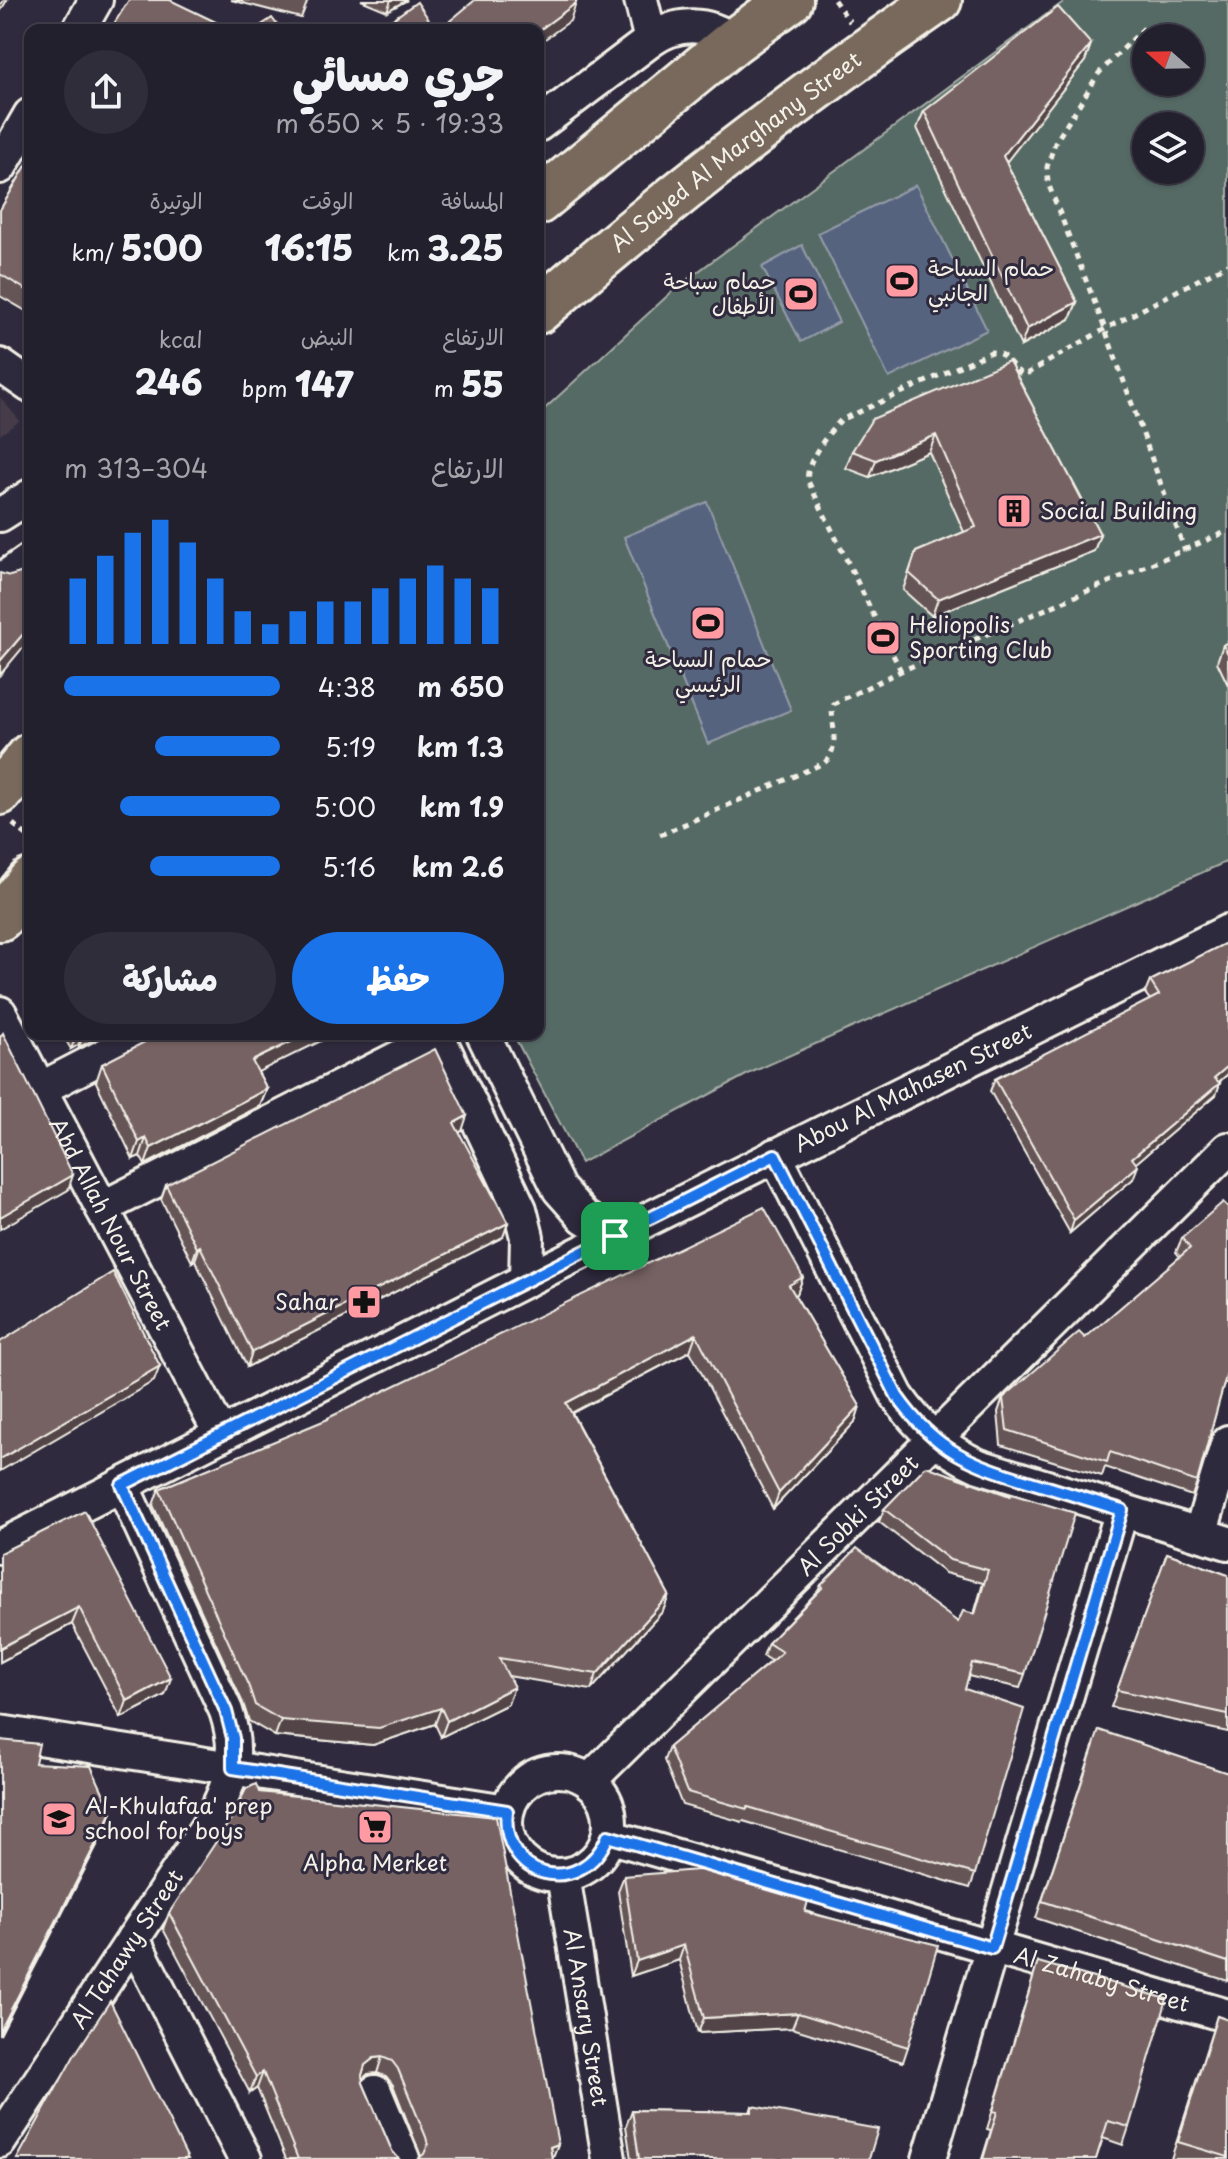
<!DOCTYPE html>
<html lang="ar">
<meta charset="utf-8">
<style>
body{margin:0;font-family:"Playpen Sans","Playpen Sans Arabic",sans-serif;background:#2f2d3a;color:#f1f3f6;direction:rtl;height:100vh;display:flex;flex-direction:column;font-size:30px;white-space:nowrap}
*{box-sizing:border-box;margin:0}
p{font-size:26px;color:#a3a3aa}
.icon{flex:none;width:44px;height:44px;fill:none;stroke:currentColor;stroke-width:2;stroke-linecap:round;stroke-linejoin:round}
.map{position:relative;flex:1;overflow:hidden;direction:ltr}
.sheet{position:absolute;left:24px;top:24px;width:520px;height:1016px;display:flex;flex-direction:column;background:#23202e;border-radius:16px;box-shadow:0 2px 6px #0004,0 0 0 2px #403e4a;direction:rtl}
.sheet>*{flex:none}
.needle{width:52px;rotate:290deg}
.buttons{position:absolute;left:1132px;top:24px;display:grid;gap:16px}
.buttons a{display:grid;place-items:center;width:72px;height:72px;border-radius:50%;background:#23202e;box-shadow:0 2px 6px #0004,0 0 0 2px #403e4a;font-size:40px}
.pin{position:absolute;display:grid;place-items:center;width:68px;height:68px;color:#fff;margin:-34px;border-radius:16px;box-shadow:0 4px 12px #0006}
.round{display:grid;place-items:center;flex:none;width:84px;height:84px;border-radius:42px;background:#2f2d3a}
.headline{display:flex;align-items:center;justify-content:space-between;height:136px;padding:0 40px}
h1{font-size:44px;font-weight:800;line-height:60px}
.stats{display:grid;grid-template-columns:repeat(3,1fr);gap:12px;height:136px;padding:8px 40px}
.stats div{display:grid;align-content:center}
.stats b{font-size:34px;font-weight:800}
.stats small{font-size:22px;font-weight:400}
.stats p{font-size:22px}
.chart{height:224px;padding:16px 40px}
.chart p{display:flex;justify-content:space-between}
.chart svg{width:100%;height:144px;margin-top:8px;stroke:#1a73e8;stroke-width:6}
.action{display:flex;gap:16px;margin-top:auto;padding:16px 40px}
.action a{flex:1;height:92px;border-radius:48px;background:#1a73e8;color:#fff;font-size:32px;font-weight:800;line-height:92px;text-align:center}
.action a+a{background:#2f2d3a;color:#f1f3f6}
ul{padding:0 40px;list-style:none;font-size:26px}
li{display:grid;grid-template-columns:128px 96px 1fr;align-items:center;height:60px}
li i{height:20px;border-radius:10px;background:#1a73e8}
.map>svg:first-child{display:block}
</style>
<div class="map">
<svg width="1228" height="2159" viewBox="0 0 1228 2159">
<rect width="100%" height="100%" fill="#2f2a3d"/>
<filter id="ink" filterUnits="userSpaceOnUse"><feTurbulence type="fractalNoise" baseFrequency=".0125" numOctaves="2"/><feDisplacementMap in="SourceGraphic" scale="16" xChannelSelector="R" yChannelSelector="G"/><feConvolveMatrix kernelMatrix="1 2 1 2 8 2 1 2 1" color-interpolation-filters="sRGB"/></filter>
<g filter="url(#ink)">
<polygon fill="#453b49" points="0,397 20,421 0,435"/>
<path fill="#576b65" stroke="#a6aea6" stroke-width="2" fill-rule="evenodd" d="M1066,0H1228V861L750,1073L581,1163L513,1034H538V415L677,287ZM1146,38H1190V82H1146ZM1146,126H1190V170H1146Z"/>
<g fill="#55647f" stroke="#959ca9" stroke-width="2">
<polygon points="916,185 987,330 889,378 818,233"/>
<polygon points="802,245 839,322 801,342 762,267"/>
<polygon points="707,502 791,710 708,744 624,537"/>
</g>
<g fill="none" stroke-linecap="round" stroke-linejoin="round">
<defs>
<g id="minor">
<polyline points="641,0 651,40"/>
<polyline points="79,30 96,0"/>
<path d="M538,125L651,40C678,21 707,22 734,41"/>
<polyline points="0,167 30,115"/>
<polyline points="0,365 30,386"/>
<polyline points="0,515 30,496"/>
<polyline points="0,581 30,560"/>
<path id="s1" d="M0,1013L221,1435"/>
<polyline points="437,1034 520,1209 527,1237 526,1280"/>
<polyline points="483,1034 559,1189 584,1217 615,1236"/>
<polyline points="40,1089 146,1034"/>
<path d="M775,1155L897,1396C919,1428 944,1450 979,1466L1228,1543"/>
<polyline points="102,1208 439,1037"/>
<polyline points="1200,1534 1228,1442"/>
<path id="s2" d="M0,1547L526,1280L1228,931"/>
<polyline points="0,1732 507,1811"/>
<circle cx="558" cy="1823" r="52"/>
<path id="s3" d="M589,1781L1228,1149"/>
<path id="s4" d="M608,1836L1228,2016"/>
<path id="s5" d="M563,1875L609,2159"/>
<polyline points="133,1939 245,2159"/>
<polyline points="375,2092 403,2159"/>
<path id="s6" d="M0,2141L209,1824C231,1784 241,1755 226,1711L122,1485"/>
<polyline points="929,2159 1122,1510"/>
</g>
<g id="primary">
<polyline points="538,202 734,41 790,0"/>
<path id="s7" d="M538,311C666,200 800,96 939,0"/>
<polyline points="0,792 30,756"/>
<polyline points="0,918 30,881"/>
</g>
</defs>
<use href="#minor" stroke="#f4f1e8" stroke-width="38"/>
<use href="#primary" stroke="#f4f1e8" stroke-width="50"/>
<g stroke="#f4f1e8" stroke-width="5" stroke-dasharray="6 6" stroke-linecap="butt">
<polyline points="834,0 850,22"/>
<polyline points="1144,28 1099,73 1055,143 1047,167 1048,183 1105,329 1185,551"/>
<path d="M901,671L808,481C804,463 829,432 841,420L991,352C1009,353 1009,367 1023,375L1028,373L1105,329L1228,264"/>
<polyline points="13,824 30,838"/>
<path d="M660,835L824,763C839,751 833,728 832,710L834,704L841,700L901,671L1228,531"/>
</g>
<use href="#minor" stroke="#2f2a3d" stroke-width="32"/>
<use href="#primary" stroke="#78695c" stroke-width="44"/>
</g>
<g fill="#665456" stroke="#f4f1e8" stroke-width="2">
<polygon points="231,0 308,0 301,18"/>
<polygon points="361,0 407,0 387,11"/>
<polygon points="1091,44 1085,61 1006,162 1077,302 1070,319 1021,346 917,128 924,111"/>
<polygon points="30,159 30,311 28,312 0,296 0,210"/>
<polygon points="1009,361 1100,534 1094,551 932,616 903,590 916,552 964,532 929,452 870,477 846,468 852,451"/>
<polygon points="1228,642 1228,685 1217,662 1223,645"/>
<polygon points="1228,942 1228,1074 1219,1082 1220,1083 1216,1095 1136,1163 1133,1179 1070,1233 990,1091 995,1079 1150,1000 1145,993 1150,981"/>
<polygon points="62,1034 105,1034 79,1047 78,1045 71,1049"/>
<polygon points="102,1064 258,1072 267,1089 260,1106 145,1165 140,1156 133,1159 96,1082"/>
<polygon points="462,1131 459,1132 503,1237 247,1367 195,1260 192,1262 161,1199 166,1185"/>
<polygon points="1228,1207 1228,1383 1224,1383 1197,1482 1192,1496 1105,1467 1102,1476 1001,1445 998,1412 1003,1398 1085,1338 1180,1257 1176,1252 1182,1238"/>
<polygon points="803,1277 797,1294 795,1295 860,1406 855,1422 773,1509 690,1351 572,1413 669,1595 663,1611 591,1690 508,1676 508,1704 441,1737 435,1724 373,1745 275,1736 249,1721 243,1703 153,1505 159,1489 327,1420 328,1418"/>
<polygon points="1010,1496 1025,1674 1020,1688 968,1676 965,1689 975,1874 970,1888 743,1821 742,1822 682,1805 664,1760 669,1747 771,1661 763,1656 768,1643 818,1591 821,1585 958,1622 974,1614 983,1583 945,1573 879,1522 884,1509"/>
<polygon points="85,1511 165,1695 121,1718 72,1624 0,1662 0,1553"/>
<polygon points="1167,1553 1228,1575 1228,1732 1111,1707"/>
<polygon points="1093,1747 1228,1773 1228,1981 1202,1973 1036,1918"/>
<polygon points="259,1792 558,2144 552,2159 421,2156 393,2085 386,2076 377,2073 368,2074 362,2079 363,2083 392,2151 399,2159 286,2159 257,2088 250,2093 163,1929 169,1913"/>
<polygon points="624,1876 805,1912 908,2047 903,2062 792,2028 698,2033 679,1960 631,1976 618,1891"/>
<polygon points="1038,1962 1129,2127 1123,2145 1103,2138 1096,2159 982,2159 991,2130 987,2129"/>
<polygon points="1217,2016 1228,2020 1228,2159 1171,2159"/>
<polygon points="752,2106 869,2159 631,2159 626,2126 632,2110 750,2112"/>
</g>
<g fill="#534546" stroke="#f4f1e8" stroke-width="2">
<polygon points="4,0 7,0 0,12 0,6"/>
<polygon points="391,0 407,0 387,11"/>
<polygon points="576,3 570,21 538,44 538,31"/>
<polygon points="1091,44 1085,61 997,174 1003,156"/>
<polygon points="1077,302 1070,319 1021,346 1027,329"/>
<polygon points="936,435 929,452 870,477 876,460"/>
<polygon points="1100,534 1094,551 932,616 938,599"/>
<polygon points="30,626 30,639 0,675 0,661"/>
<polygon points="77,1034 82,1034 78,1045 71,1049"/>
<polygon points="84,1034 105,1034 79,1047"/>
<polygon points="307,1034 335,1034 246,1078 252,1061"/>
<polygon points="1228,1066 1228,1074 1209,1090 1214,1078"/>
<polygon points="1220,1083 1216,1095 1128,1170 1132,1158"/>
<polygon points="267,1089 260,1106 145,1165 151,1148"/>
<polygon points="467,1116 462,1131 448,1138 454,1123"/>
<polygon points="146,1138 140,1156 133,1159 139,1142"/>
<polygon points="1138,1166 1133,1179 1070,1233 1074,1220"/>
<polygon points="73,1175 68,1190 0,1229 0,1217"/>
<polygon points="508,1223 503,1237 247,1367 252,1352"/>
<polygon points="200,1246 195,1260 192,1262 197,1248"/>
<polygon points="803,1277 797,1294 783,1301 789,1285"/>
<polygon points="696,1334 690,1351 560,1419 566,1403"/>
<polygon points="160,1366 154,1381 0,1471 0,1459"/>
<polygon points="860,1406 855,1422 773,1509 779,1493"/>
<polygon points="669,1595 663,1611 591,1690 597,1674"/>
<polygon points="79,1607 72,1624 0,1662 0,1648"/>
<polygon points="171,1678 165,1695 121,1718 127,1701"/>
<polygon points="514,1687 508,1704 441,1737 447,1721"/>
<polygon points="441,1708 435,1724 373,1745 275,1736 281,1720"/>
<polygon points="112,1812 107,1826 0,2035 0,2031"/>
<polygon points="684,1945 679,1960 631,1976 637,1961"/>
<polygon points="798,2013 792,2028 698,2033 704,2018"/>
<polygon points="382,2057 377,2073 368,2074 360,2081 365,2065 374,2058"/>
<polygon points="263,2072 257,2088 250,2093 256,2077"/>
<polygon points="558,2144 552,2159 550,2147"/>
</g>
<g fill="#776264" stroke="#f4f1e8" stroke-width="2">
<polygon points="129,0 170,0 222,25 222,30 110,30"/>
<polygon points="475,0 576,0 576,3 538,31 439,30"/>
<polygon points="417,2 436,30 382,30 380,28"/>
<polygon points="1058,7 1091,44 1003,156 1077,302 1027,329 924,111"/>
<polygon points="272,18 281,30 254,30"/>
<polygon points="30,159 30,292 0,274 0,210"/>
<polygon points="1009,361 1100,534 938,599 909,573 916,552 976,527 936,435 876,460 852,451 872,419"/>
<polygon points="30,565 30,626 0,661 0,573 10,576 20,573"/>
<polygon points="1228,642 1228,654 1223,645"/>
<polygon points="1228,942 1228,1066 1214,1078 1220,1083 1132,1158 1138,1166 1074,1220 995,1079 1159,995 1150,981"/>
<polygon points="3,1033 73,1175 0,1217 0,1037"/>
<polygon points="160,1034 307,1034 252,1061 267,1089 151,1148 146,1138 139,1142 102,1064"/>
<polygon points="435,1049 467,1116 454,1123 508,1223 252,1352 200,1246 197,1248 166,1185"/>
<polygon points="1223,1202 1228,1207 1228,1369 1197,1482 1110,1452 1107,1462 1007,1430 1003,1398 1079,1332 1085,1338 1190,1248 1182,1238"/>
<polygon points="764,1207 803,1277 789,1285 860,1406 779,1493 696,1334 566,1403 669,1595 597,1674 499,1658 514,1687 447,1721 441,1708 379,1728 281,1720 255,1705 249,1687 159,1489 328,1419 328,1418"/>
<polygon points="113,1272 160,1366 0,1459 0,1342"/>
<polygon points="926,1466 1010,1496 1011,1494 1075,1513 1025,1674 972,1663 965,1689 1024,1709 975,1874 748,1807 747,1809 687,1792 669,1747 782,1652 768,1643 823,1587 821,1585 857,1548 958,1622 963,1611 975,1614 988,1570 950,1560 884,1509"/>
<polygon points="85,1511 171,1678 127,1701 79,1607 0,1648 0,1553"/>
<polygon points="1167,1553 1228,1575 1228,1714 1117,1690"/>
<polygon points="1099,1730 1228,1773 1228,1962 1042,1901"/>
<polygon points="0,1740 39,1744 35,1763 91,1766 112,1812 0,2031"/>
<polygon points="256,1784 259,1792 496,1817 558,2144 550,2147 552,2159 418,2159 424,2154 428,2145 426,2137 398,2069 392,2061 382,2057 374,2058 365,2065 362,2075 363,2083 392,2151 399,2159 298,2159 263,2072 256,2077 169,1913 231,1819 246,1789"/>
<polygon points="710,1869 775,1888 808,1901 805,1912 938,1945 908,2047 798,2013 704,2018 684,1945 637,1961 624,1876"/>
<polygon points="1038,1962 1167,1999 1129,2127 1108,2121 1096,2159 983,2159 997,2112 993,2111"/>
<polygon points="110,2001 188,2159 17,2159 74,2056"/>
<polygon points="1217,2016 1228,2020 1228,2157 1178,2142"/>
<polygon points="752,2106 878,2129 869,2159 639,2159 632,2110 752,2112"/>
</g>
</g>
<g fill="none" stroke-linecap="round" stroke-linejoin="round" filter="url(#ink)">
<defs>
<path id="route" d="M775,1155L897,1396C936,1452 972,1464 1034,1483C1063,1492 1093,1501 1122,1510L992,1948L608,1836C582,1900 499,1879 507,1811L233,1768V1738L226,1711L122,1485Z"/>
</defs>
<use href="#route" stroke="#fff" stroke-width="16"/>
<use href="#route" stroke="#1a73e8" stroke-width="10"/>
</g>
<defs>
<symbol id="stadium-square" viewBox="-11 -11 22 22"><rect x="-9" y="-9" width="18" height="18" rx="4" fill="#ff9aa2" stroke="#2f2a3d"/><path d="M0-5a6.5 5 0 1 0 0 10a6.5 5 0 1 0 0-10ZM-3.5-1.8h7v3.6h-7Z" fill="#111"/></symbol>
<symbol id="building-square" viewBox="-11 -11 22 22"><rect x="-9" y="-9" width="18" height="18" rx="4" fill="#ff9aa2" stroke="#2f2a3d"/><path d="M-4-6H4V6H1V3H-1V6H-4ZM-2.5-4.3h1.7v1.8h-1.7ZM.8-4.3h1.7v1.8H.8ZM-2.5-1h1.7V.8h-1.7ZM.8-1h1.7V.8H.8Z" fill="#111"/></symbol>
<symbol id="pharmacy-square" viewBox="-11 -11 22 22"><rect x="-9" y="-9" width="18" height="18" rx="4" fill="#ff9aa2" stroke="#2f2a3d"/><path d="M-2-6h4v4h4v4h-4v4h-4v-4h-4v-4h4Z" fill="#111"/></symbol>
<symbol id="school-square" viewBox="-11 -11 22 22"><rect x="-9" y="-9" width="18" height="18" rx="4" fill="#ff9aa2" stroke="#2f2a3d"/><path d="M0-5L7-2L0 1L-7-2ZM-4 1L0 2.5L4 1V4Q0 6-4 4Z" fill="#111"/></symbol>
<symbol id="supermarket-square" viewBox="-11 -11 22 22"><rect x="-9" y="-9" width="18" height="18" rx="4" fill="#ff9aa2" stroke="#2f2a3d"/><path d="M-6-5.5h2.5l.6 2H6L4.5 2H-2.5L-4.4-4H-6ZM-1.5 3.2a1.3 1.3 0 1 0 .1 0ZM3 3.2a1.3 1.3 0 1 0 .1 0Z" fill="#111"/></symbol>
</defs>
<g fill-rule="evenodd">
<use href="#stadium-square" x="882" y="261" width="40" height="40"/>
<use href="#stadium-square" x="781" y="274" width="40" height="40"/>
<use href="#building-square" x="994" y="491" width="40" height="40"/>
<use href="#stadium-square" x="688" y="603" width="40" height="40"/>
<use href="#stadium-square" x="863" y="618" width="40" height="40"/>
<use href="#pharmacy-square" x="344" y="1282" width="40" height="40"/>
<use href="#school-square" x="39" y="1799" width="40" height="40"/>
<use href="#supermarket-square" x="355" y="1807" width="40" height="40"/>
</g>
<g text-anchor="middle" stroke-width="6" stroke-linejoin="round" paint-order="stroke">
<g font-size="22" fill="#f4f1e8" stroke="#2f2a3d">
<text dy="8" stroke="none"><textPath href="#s7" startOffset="254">Al Sayed Al Marghany Street</textPath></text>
<text dy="8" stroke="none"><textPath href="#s2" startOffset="1022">Abou Al Mahasen Street</textPath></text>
<text dy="8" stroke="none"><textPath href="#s1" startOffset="238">Abd Allah Nour Street</textPath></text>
<text dy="8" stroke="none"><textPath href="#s3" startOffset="378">Al Sobki Street</textPath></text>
<text dy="8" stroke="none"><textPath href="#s6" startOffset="230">Al Tahawy Street</textPath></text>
<text dy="8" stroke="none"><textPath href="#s4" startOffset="514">Al Zahaby Street</textPath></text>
<text dy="8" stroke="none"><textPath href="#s5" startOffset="144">Al Ansary Street</textPath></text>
</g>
<g font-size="22" fill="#f4f1e8" stroke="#2f2a3d" text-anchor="start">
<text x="928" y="276">حمام السباحة<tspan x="928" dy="25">الجانبي</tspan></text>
<text x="775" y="289" text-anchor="end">حمام سباحة<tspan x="775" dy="25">الأطفال</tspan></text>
<text x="1040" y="519">Social Building</text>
<text x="909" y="633">Heliopolis<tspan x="909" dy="25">Sporting Club</tspan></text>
<text x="708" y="667" text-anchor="middle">حمام السباحة<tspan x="708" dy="25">الرئيسي</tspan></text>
<text x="338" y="1310" text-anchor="end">Sahar</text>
<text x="85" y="1814">Al-Khulafaa' prep<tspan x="85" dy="25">school for boys</tspan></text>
<text x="375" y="1871" text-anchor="middle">Alpha Merket</text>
</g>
</g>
</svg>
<div class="buttons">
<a><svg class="needle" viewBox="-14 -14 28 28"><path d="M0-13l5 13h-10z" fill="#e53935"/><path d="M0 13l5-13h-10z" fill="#a3a3aa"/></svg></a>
<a><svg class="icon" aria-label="layers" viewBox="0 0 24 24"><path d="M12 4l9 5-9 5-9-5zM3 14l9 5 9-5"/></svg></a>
</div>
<div class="pin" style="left:615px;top:1236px;background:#1e9e55"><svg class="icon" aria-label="arrive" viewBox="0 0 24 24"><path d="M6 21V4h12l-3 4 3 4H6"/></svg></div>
<section class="sheet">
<div class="headline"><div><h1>جري مسائي</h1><p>19:33 · 5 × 650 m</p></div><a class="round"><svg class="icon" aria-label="share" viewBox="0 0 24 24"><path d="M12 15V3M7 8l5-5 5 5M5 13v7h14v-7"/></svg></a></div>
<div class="stats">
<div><p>المسافة</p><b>3.25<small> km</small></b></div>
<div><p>الوقت</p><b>16:15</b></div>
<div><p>الوتيرة</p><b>5:00<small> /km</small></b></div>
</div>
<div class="stats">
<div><p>الارتفاع</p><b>55<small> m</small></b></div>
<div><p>النبض</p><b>147<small> bpm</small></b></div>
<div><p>kcal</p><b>246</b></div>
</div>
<div class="chart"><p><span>الارتفاع</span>304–313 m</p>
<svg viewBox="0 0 160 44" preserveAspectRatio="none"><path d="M5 44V24M15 44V17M25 44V10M35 44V6M45 44V13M55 44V24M65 44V34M75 44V38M85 44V34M95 44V31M105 44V31M115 44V27M125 44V24M135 44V20M145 44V24M155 44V27"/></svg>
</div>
<ul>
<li><b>650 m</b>4:38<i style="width:100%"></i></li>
<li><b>1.3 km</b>5:19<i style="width:58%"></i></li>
<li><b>1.9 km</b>5:00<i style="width:74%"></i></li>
<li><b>2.6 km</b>5:16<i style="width:60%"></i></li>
</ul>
<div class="action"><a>حفظ</a><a>مشاركة</a></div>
</section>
</div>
